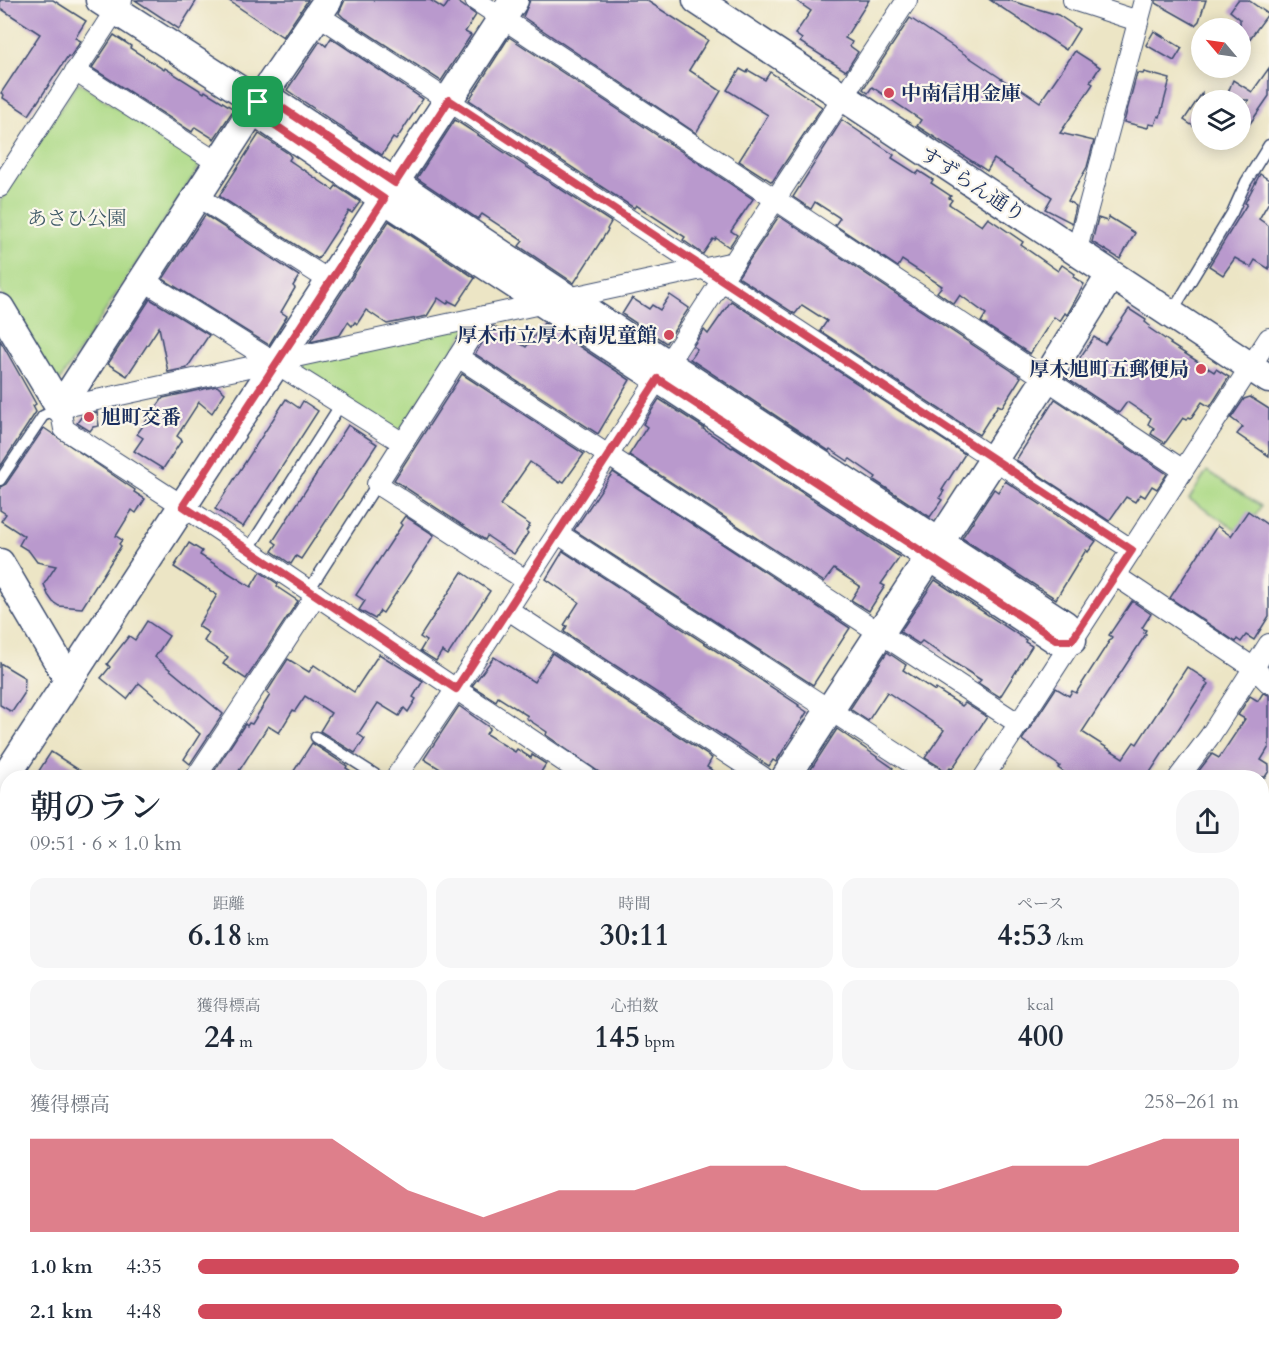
<!DOCTYPE html>
<html lang="ja">
<meta charset="utf-8">
<style>
body{margin:0;font-family:Cardo,"Noto Serif JP",serif;background:#f6f6f7;color:#1f2937;height:100vh;display:flex;flex-direction:column;font-size:22px;white-space:nowrap}
*{box-sizing:border-box;margin:0}
p{font-size:20px;color:#747a83}
.icon{flex:none;width:33px;height:33px;fill:none;stroke:currentColor;stroke-width:2;stroke-linecap:round;stroke-linejoin:round}
.map{position:relative;flex:1;overflow:hidden}
.details{position:absolute;left:0px;top:770px;width:1269px;height:578px;display:flex;flex-direction:column;background:#fff;border-radius:24px 24px 0 0;box-shadow:0 3px 15px #0003}
.details>*{flex:none}
.needle{width:39px;rotate:299deg}
.controls{position:absolute;left:1191px;top:18px;display:grid;gap:12px}
.controls a{display:grid;place-items:center;width:60px;height:60px;border-radius:50%;background:#fff;box-shadow:0 3px 15px #0003;font-size:30px}
.pin{position:absolute;display:grid;place-items:center;width:51px;height:51px;color:#fff;margin:-26px;border-radius:12px;box-shadow:0 3px 9px #0006}
.round{display:grid;place-items:center;flex:none;width:63px;height:63px;border-radius:24px;background:#f6f6f7}
.headline{display:flex;align-items:center;justify-content:space-between;height:102px;padding:0 30px}
h1{font-size:33px;font-weight:600;line-height:45px}
.figures{display:grid;grid-template-columns:repeat(3,1fr);gap:9px;height:102px;padding:6px 30px}
.figures div{display:grid;align-content:center;border-radius:15px;background:#f6f6f7;text-align:center}
.figures b{font-size:30px;font-weight:600}
.figures small{font-size:16px;font-weight:400}
.figures p{font-size:16px}
.chart{height:168px;padding:12px 30px}
.chart p{display:flex;justify-content:space-between}
.chart svg{width:100%;height:108px;margin-top:6px;fill:#d1495b;opacity:.7}
ul{padding:0 30px;list-style:none;font-size:20px}
li{display:grid;grid-template-columns:96px 72px 1fr;align-items:center;height:45px}
li i{height:15px;border-radius:8px;background:#d1495b}
.map>svg:first-child{display:block}
</style>
<div class="map">
<svg width="1269" height="1346" viewBox="0 0 1269 1346">
<rect width="100%" height="100%" fill="#fbf7ec"/>
<filter id="ink" filterUnits="userSpaceOnUse"><feTurbulence type="fractalNoise" baseFrequency=".0167" numOctaves="2"/><feDisplacementMap in="SourceGraphic" scale="12" xChannelSelector="R" yChannelSelector="G"/><feConvolveMatrix kernelMatrix="1 2 1 2 8 2 1 2 1" color-interpolation-filters="sRGB"/></filter>
<filter id="wash" filterUnits="userSpaceOnUse"><feTurbulence type="fractalNoise" baseFrequency=".008" numOctaves="4" result="noise"/><feDisplacementMap in="SourceGraphic" scale="24" xChannelSelector="R" yChannelSelector="G"/><feGaussianBlur stdDeviation="1.35" result="paint"/><feColorMatrix in="noise" values="0 0 0 0 0 0 0 0 0 0 0 0 0 0 0 0 0 1.4 0 .05"/><feComposite in="paint" operator="in"/></filter>
<g filter="url(#wash)">
<rect width="100%" height="100%" fill="#ece5c5"/>
<g fill="#acd985" stroke="#648472" stroke-width="1.5">
<polygon points="78,82 201,164 57,385 52,384 0,291 0,201"/>
<polygon points="471,323 398,434 296,371 301,363"/>
<polygon points="1207,471 1261,506 1252,522 1254,541 1189,499"/>
<polygon points="104,1340 143,1340 152,1346 113,1346"/>
</g>
<polygon fill="#67c3e5" stroke="#4179a2" stroke-width="1.5" points="1262,1309 1269,1314 1269,1342 1267,1346 1244,1346 1235,1340 1262,1340"/>
<g id="blocks">
<g fill="#b999cd">
<polygon points="0,0 53,0 86,21 75,38 81,41 70,57 68,56 29,115 3,98 4,95 1,93 40,34 0,8"/>
<polygon points="135,0 197,0 179,29"/>
<polygon points="228,0 308,0 283,37"/>
<polygon points="345,0 430,0 444,9 450,0 455,0 476,15 465,32 471,35 441,81 344,18 339,13"/>
<polygon points="530,0 646,0 708,40 689,70 721,91 696,133 523,17"/>
<polygon points="795,0 869,0 845,38 852,42 850,46 858,52 846,71 800,42 802,39 795,34 811,11"/>
<polygon points="990,0 1008,0 1058,15 1079,29 1066,50"/>
<polygon points="1156,0 1206,0 1199,21 1195,25 1156,3"/>
<polygon points="1238,0 1248,0 1268,14 1240,52 1240,19 1230,11"/>
<polygon points="910,18 1011,85 1012,83 1040,102 1075,51 1100,67 1090,82 1093,84 1060,133 1094,141 1087,167 1068,201 1076,206 1072,223 1045,209 1052,197 994,159 987,171 917,126 921,120 872,87 868,93 863,89"/>
<polygon points="1154,31 1182,48 1174,61 1146,45"/>
<polygon points="114,35 131,46 130,48 164,70 165,68 204,93 205,91 234,109 214,139 195,127 192,132 92,68"/>
<polygon points="509,37 753,199 731,231 737,235 729,247 716,238 715,240 713,239 703,254 683,240 685,237 636,205 634,208 469,100"/>
<polygon points="331,38 423,99 396,140 393,138 382,155 287,90 320,41 326,46"/>
<polygon points="1269,68 1269,96 1240,138 1240,113 1249,100 1225,100 1233,80 1252,92"/>
<polygon points="740,69 747,73 748,70 765,80 770,72 822,107 772,182 739,161 768,115 727,90"/>
<polygon points="1144,72 1170,79 1160,117 1158,116 1155,125 1149,124 1148,128 1124,122 1137,73 1143,74"/>
<polygon points="1202,93 1202,132 1184,120"/>
<polygon points="455,120 611,222 607,229 608,230 574,283 519,246 523,241 482,214 478,219 417,178"/>
<polygon points="842,120 894,155 892,158 917,174 919,171 933,180 931,183 951,196 949,198 952,200 949,204 982,226 988,218 1023,242 1021,245 1058,271 1062,265 1075,274 1073,277 1084,284 1067,315 1065,313 1060,321 1054,317 1030,354 981,322 986,314 960,295 954,304 937,292 942,286 902,260 898,267 835,225 840,218 815,202 811,209 793,197"/>
<polygon points="259,134 289,154 291,157 289,160 333,190 336,186 360,202 352,213 349,211 318,259 219,196"/>
<polygon points="1260,174 1269,180 1269,202 1259,219 1269,226 1269,269 1255,260 1251,267 1235,258 1223,275 1209,266 1247,204 1245,203"/>
<polygon points="205,215 299,276 293,286 295,288 281,312 287,316 269,345 163,279"/>
<polygon points="779,216 1021,377 1002,407 998,405 979,435 820,331 827,321 802,305 795,314 738,277"/>
<polygon points="1109,217 1135,233 1120,259 1092,242 1098,218 1107,221"/>
<polygon points="389,221 475,278 457,305 449,301 447,304 438,298 427,316 387,324 366,310 357,324 355,322 352,326 348,322 340,335 310,342"/>
<polygon points="670,295 689,308 666,343 622,314 632,298 649,309 652,305 660,310"/>
<polygon points="150,299 209,335 187,368 168,372 159,327 127,376 108,364"/>
<polygon points="731,301 965,454 942,490 944,491 939,498 942,500 930,517 874,480 876,477 850,459 848,461 830,449 829,451 690,359 697,349 693,346 704,330 708,334"/>
<polygon points="1129,309 1146,320 1145,322 1150,326 1149,328 1171,343 1170,344 1214,372 1216,369 1229,377 1210,407 1202,402 1191,418 1189,417 1187,420 1183,418 1165,443 1151,434 1154,428 1148,424 1151,418 1127,402 1119,413 1066,378 1094,337 1105,344"/>
<polygon points="544,323 630,380 598,434 475,354 493,326 526,347"/>
<polygon points="0,340 36,404 33,406 36,412 0,467"/>
<polygon points="462,374 584,454 564,482 562,481 560,483 530,462 500,505 530,525 526,531 528,533 514,554 487,536 485,540 394,480"/>
<polygon points="217,386 225,393 212,413 199,402 177,436 182,440 163,469 134,451 143,438 137,434 163,398"/>
<polygon points="1250,397 1269,409 1269,456 1237,434 1243,427 1231,418 1244,399"/>
<polygon points="286,399 299,408 303,401 318,411 243,527 215,509"/>
<polygon points="659,399 704,428 703,429 732,448 733,447 900,557 881,584 885,586 869,611 851,600 860,586 834,569 824,582 629,455 647,427 643,424"/>
<polygon points="1055,399 1167,474 1157,489 1152,486 1145,497 1140,494 1135,502 1126,497 1109,521 1016,460"/>
<polygon points="97,412 99,426 93,427 90,431 77,423 82,416"/>
<polygon points="348,425 377,444 301,559 296,556 291,564 272,551 277,544 273,541"/>
<polygon points="44,428 135,490 134,492 145,499 136,513 132,510 116,536 122,540 119,544 121,546 82,608 59,606 53,602 48,595 44,584 56,566 37,562 29,551 19,545 24,536 1,521 6,514 0,510 0,487 6,484"/>
<polygon points="613,472 850,628 813,685 574,530"/>
<polygon points="1005,481 1096,541 1088,552 1086,550 1056,599 962,538 994,489 998,492"/>
<polygon points="1248,511 1269,526 1269,616 1254,640 1246,635 1241,642 1237,639 1236,642 1170,598 1217,526 1231,536"/>
<polygon points="405,516 434,535 383,613 380,611 375,619 359,610 365,601 356,595 402,525 400,523"/>
<polygon points="189,543 202,551 200,555 251,587 260,572 278,584 277,587 298,601 246,679 223,664 228,657 204,641 209,633 198,626 217,595 174,567"/>
<polygon points="563,551 799,705 798,706 807,712 776,762 773,760 769,766 564,632 567,626 564,625 579,602 546,579"/>
<polygon points="462,572 490,591 448,655 442,651 436,661 420,651 426,641 420,637"/>
<polygon points="935,580 1026,640 1025,642 1032,646 1000,697 978,683 981,680 953,662 922,641 919,644 900,632"/>
<polygon points="1132,601 1151,614 1142,628 1146,630 1144,633 1146,634 1082,732 1123,758 1134,742 1137,744 1187,667 1207,680 1205,682 1208,684 1147,777 1071,777 1058,768 1060,766 1022,740 1056,688 1069,696 1072,691 1076,693 1112,637 1109,635"/>
<polygon points="147,621 169,636 155,657 223,714 190,764 184,759 200,734 139,683 127,699 101,678 110,667 107,664 129,636 135,640"/>
<polygon points="887,652 906,665 903,670 935,691 936,689 962,706 965,703 987,717 952,769 950,768 945,775 940,767 925,758 944,730 887,692 868,721 850,709"/>
<polygon points="552,653 712,758 707,767 723,777 606,777 546,735 547,732 526,718 528,716 498,697 496,701 472,686 494,657 534,682"/>
<polygon points="379,654 423,681 413,697 416,699 408,712 404,708 399,716 378,703 358,734 365,739 355,753 320,731 331,713 305,696 295,711 293,710 279,733 268,726 235,777 211,776 245,724 247,726 249,723 252,724 270,695 267,692 288,659 309,672 314,665 354,692"/>
<polygon points="0,663 25,678 24,694 12,712 0,705"/>
<polygon points="1263,693 1269,695 1269,747 1261,760 1269,765 1269,771 1265,777 1194,777 1212,754 1219,758 1245,719 1238,715 1250,696 1258,701"/>
<polygon points="459,706 490,728 486,734 515,752 517,749 531,758 532,755 546,764 538,777 453,777 424,759"/>
<polygon points="837,729 893,768 887,777 806,777"/>
<polygon points="312,743 347,766 346,768 360,777 290,777"/>
<polygon points="51,752 90,777 35,777"/>
</g>
</g>
</g>
<g filter="url(#ink)">
<use href="#blocks" fill-opacity="0" stroke="#3a4a6d" stroke-width="1.5"/>
<g fill="none" stroke-linecap="round" stroke-linejoin="round">
<defs>
<g id="lane">
<polyline points="1172,312 1232,213 1246,182 1269,145"/>
<polyline points="0,480 43,416 60,408"/>
<polyline points="248,550 341,404"/>
<polyline points="309,590 377,484"/>
<polyline points="316,737 379,777"/>
</g>
<g id="street">
<polyline points="475,0 1183,470"/>
<polyline points="1073,0 1138,21"/>
<polyline points="318,15 1132,550"/>
<polyline points="75,71 218,163"/>
<polyline points="0,187 122,0"/>
<polyline points="197,196 330,281"/>
<polyline points="1076,253 1144,0"/>
<polyline points="143,280 403,443"/>
<polyline points="484,316 377,484 527,581"/>
<polyline points="458,357 1019,724"/>
<polyline points="557,533 933,777"/>
<polyline points="1116,576 1254,668 1269,683"/>
<polyline points="507,609 763,777"/>
<polyline points="196,777 316,595"/>
<polyline points="396,777 456,689 722,280 907,0"/>
<polyline points="587,777 183,506 64,429 60,408 734,262"/>
<polyline points="984,777 1269,338"/>
<polyline points="1179,777 1210,736 1269,644"/>
<polyline points="0,1075 8,1063"/>
<polyline points="1262,1275 1269,1280"/>
<polyline points="21,1346 25,1340"/>
<polyline points="409,1346 413,1340"/>
<polyline points="615,1346 622,1340"/>
</g>
<g id="secondary">
<polyline points="100,0 258,102"/>
<polyline points="697,0 1269,379"/>
<polygon points="269,99 567,298 1065,625 1072,640 1057,640 371,190 259,114 258,102"/>
<polyline points="0,308 60,408 258,102 328,0"/>
<polyline points="0,563 69,680"/>
<polyline points="786,777 1046,379 1110,276"/>
<polyline points="0,785 514,0"/>
<polyline points="1262,954 1269,947"/>
<polyline points="0,1233 8,1238"/>
<polyline points="160,1340 170,1346"/>
<polyline points="846,1346 855,1340"/>
</g>
</defs>
<use href="#lane" stroke="#3a4a6d" stroke-width="13"/>
<use href="#street" stroke="#3a4a6d" stroke-width="22"/>
<use href="#secondary" stroke="#3a4a6d" stroke-width="31"/>
<use href="#lane" stroke="#fff" stroke-width="10"/>
<use href="#street" stroke="#fff" stroke-width="20"/>
<use href="#secondary" stroke="#fff" stroke-width="28"/>
</g>
</g>
<g fill="none" stroke-linecap="round" stroke-linejoin="round" filter="url(#ink)">
<defs>
<polygon id="route" points="269,99 395,183 449,100 1132,550 1072,640 1057,640 658,379 456,689 183,506 384,199 259,114 258,102"/>
</defs>
<use href="#route" stroke="#fff" stroke-width="12"/>
<use href="#route" stroke="#d1495b" stroke-width="8"/>
</g>
<g fill="#d1495b" stroke="#fbf7ec" stroke-width="2">
<circle cx="889" cy="93" r="6"/>
<circle cx="669" cy="335" r="6"/>
<circle cx="1201" cy="369" r="6"/>
<circle cx="89" cy="417" r="6"/>
</g>
<g text-anchor="middle" stroke-width="4.5" stroke-linejoin="round" paint-order="stroke">
<g font-size="20" font-weight="bold" fill="#1b2f5e" stroke="#fbf7ec" text-anchor="start">
<text x="901" y="100">中南信用金庫</text>
<text x="657" y="342" text-anchor="end">厚木市立厚木南児童館</text>
<text x="1189" y="376" text-anchor="end">厚木旭町五郵便局</text>
<text x="101" y="424">旭町交番</text>
</g>
<g font-size="20" fill="#1b2f5e" stroke="#fbf7ec">
<text transform="translate(973 184) rotate(33)" y="7">すずらん通り</text>
</g>
<g font-size="20" fill="#3f5a68" stroke="#fbf7ec">
<text x="77" y="225">あさひ公園</text>
</g>
</g>
</svg>
<div class="controls">
<a><svg class="needle" viewBox="-14 -14 28 28"><path d="M0-13l5 13h-10z" fill="#e53935"/><path d="M0 13l5-13h-10z" fill="#747a83"/></svg></a>
<a><svg class="icon" aria-label="layers" viewBox="0 0 24 24"><path d="M12 4l9 5-9 5-9-5zM3 14l9 5 9-5"/></svg></a>
</div>
<div class="pin" style="left:258px;top:102px;background:#1e9e55"><svg class="icon" aria-label="arrive" viewBox="0 0 24 24"><path d="M6 21V4h12l-3 4 3 4H6"/></svg></div>
<section class="details">
<div class="headline"><div><h1>朝のラン</h1><p>09:51 · 6 × 1.0 km</p></div><a class="round"><svg class="icon" aria-label="share" viewBox="0 0 24 24"><path d="M12 15V3M7 8l5-5 5 5M5 13v7h14v-7"/></svg></a></div>
<div class="figures">
<div><p>距離</p><b>6.18<small> km</small></b></div>
<div><p>時間</p><b>30:11</b></div>
<div><p>ペース</p><b>4:53<small> /km</small></b></div>
</div>
<div class="figures">
<div><p>獲得標高</p><b>24<small> m</small></b></div>
<div><p>心拍数</p><b>145<small> bpm</small></b></div>
<div><p>kcal</p><b>400</b></div>
</div>
<div class="chart"><p><span>獲得標高</span>258–261 m</p>
<svg viewBox="0 0 160 44" preserveAspectRatio="none"><path d="M0 44V6L10 6L20 6L30 6L40 6L50 27L60 38L70 27L80 27L90 17L100 17L110 27L120 27L130 17L140 17L150 6L160 6V44z"/></svg>
</div>
<ul>
<li><b>1.0 km</b>4:35<i style="width:100%"></i></li>
<li><b>2.1 km</b>4:48<i style="width:83%"></i></li>
</ul>
</section>
</div>
